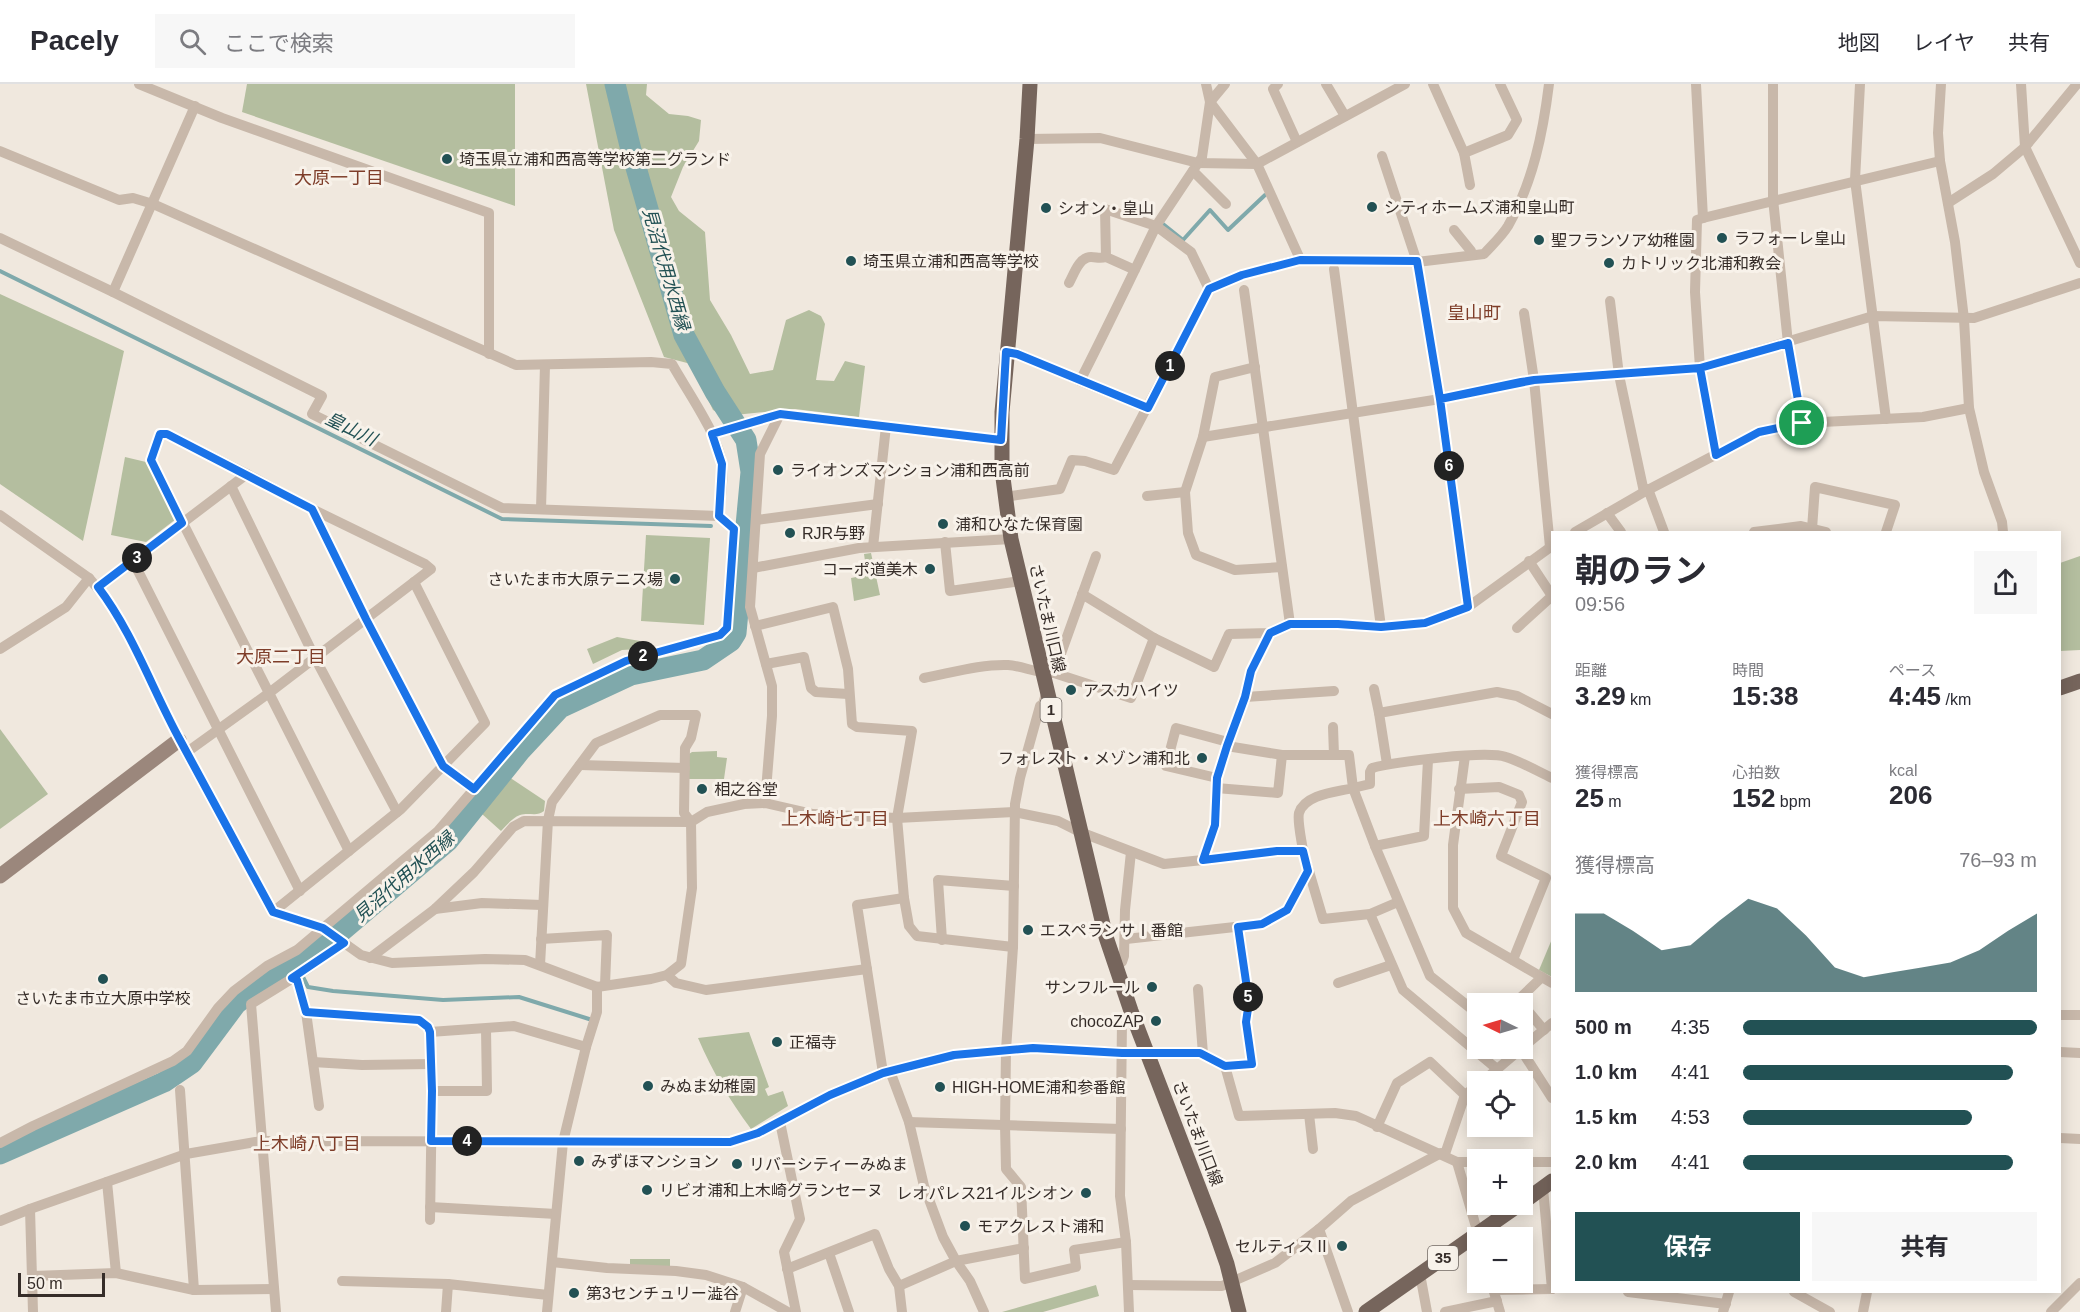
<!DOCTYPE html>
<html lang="ja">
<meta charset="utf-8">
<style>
body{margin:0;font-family:Helvetica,"Noto Sans JP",sans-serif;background:#f7f7f7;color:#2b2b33;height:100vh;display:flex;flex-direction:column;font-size:22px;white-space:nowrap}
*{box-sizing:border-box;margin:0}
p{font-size:20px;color:#7c7c81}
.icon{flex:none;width:33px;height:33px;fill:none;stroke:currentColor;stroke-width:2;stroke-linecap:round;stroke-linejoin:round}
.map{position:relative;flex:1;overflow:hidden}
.drawer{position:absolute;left:1551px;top:447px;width:510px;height:762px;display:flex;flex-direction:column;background:#fff;border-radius:0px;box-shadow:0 3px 15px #0003}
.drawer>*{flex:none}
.needle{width:39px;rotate:275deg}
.controls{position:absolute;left:1467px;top:909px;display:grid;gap:12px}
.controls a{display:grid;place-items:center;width:66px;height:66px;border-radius:0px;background:#fff;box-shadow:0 3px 15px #0003;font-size:30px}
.scale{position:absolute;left:18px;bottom:15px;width:87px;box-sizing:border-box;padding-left:6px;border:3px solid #362d29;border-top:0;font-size:16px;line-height:21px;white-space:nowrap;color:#362d29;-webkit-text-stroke:4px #f8f2ea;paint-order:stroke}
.pin{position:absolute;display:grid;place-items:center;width:51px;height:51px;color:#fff;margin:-26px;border:3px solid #fff;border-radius:50%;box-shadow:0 2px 6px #0007}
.km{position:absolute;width:30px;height:30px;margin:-15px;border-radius:50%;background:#222;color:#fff;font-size:16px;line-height:30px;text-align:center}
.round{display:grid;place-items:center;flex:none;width:63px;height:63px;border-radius:0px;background:#f7f7f7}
.overview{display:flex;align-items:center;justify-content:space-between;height:102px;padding:0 24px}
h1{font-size:33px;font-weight:700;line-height:45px}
.figures{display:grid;grid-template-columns:repeat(3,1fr);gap:9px;height:102px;padding:6px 24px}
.figures div{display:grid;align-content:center}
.figures b{font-size:26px;font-weight:700}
.figures small{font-size:16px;font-weight:400}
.figures p{font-size:16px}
.chart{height:168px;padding:12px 24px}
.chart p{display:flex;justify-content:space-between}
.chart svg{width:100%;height:108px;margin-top:6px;fill:#225154;opacity:.7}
.cta{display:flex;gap:12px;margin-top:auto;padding:12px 24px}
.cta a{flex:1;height:69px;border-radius:0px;background:#225154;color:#fff;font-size:24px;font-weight:700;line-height:69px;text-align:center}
.cta a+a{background:#f7f7f7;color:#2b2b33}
ul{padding:0 24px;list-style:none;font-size:20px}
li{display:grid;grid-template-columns:96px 72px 1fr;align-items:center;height:45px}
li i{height:15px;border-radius:8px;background:#225154}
header{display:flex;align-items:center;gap:36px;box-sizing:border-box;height:84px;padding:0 30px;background:#fff;border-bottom:2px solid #e1e1e2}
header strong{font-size:28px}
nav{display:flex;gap:33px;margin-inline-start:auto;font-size:21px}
.search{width:420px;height:54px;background:#f7f7f7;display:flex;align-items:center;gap:15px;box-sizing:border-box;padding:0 21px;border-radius:0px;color:#7c7c81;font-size:22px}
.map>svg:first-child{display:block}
</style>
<header>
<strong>Pacely</strong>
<div class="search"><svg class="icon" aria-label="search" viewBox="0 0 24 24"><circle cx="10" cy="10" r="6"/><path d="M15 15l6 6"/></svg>ここで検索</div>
<nav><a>地図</a><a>レイヤ</a><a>共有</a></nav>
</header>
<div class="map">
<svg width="2080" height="1228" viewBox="0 0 2080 1228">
<rect width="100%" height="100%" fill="#f0e8de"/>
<g fill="#b4be9f">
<polygon points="247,0 515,0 515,122 242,28"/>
<polygon points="586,0 647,0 646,11 669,30 688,32 701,36 699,57 683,83 671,113 679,127 705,148 710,216 731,251 750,290 773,286 786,236 809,226 821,232 825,240 816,296 834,297 845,277 865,282 859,333 795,325 725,332 713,326 691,280 664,273 614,146"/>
<polygon points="0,210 124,267 83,457 0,400"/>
<polygon points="125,373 146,378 176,435 146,458 111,451"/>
<polygon points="646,451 710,454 704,541 641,537"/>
<polygon points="871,469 880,511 854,517 851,494 867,491 864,470"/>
<polygon points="2080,472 2080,566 2060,567 2060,479"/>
<polygon points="617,553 640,557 639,565 622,566 593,580 587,565"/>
<polygon points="0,645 48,710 0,745"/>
<polygon points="717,667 717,673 727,674 724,695 689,695 689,670 692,668"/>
<path d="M509,693L545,717L544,727C537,733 529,728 520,731C512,734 507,741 501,747L482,730Z"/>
<polygon points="1552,855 1552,893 1539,886"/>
<path d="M749,948L769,1003L765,1005L768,1012L783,1007L788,1022L751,1045C729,1015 713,989 698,954Z"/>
<rect x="630" y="1175" width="40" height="8"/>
<polygon points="1096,1201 1099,1212 1043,1228 1002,1228"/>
</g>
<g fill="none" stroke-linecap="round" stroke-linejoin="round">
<g stroke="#7fa9ab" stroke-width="4">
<polyline points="1163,140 1183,156 1210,126 1228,146 1265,111"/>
<polyline points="0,187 502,435 711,442"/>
<polyline points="297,881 308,903 333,907 443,916 519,913 589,935"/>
</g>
<polyline stroke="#7fa9ab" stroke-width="21" points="0,1070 164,998 192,979 236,920 258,903 323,863 448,757 521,666 560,624 631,591 703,576 731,557 736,549 751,388 746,356 715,308 684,251 631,66 615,0"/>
<g stroke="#c8b8aa" stroke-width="10">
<polyline points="139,0 222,34 489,129 489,270"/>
<path d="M1206,0L1210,18L1257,80L1300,175L1417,178L1484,170C1492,161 1502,152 1508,142C1533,98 1543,49 1549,0"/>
<polyline points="1225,0 1210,18 1202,73 1198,79 1257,80 1405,0"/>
<polyline points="1278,0 1273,5 1297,58"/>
<polyline points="1326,0 1345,32"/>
<polyline points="1433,0 1464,69 1470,101"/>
<polyline points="1696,0 1703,134 1697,136 1695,208 1700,284 1716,371"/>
<polyline points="1773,0 1773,115 1788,259 1802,339"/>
<polyline points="1860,0 1855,96 1886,335"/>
<polyline points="1941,0 1938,49 1940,77 1955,158 1964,235 1969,324 1984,388 2002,438 2003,448"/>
<polyline points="2021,0 2025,63 2080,179"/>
<polyline points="1027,55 1100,54 1198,79 1156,142 1191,168 1209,205"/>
<path d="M0,67L119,116L133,114L153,120L516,281L651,278L672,280C687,307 719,351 722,381C724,397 720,416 719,432L502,424L312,330L322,312L113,208L0,154"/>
<polyline points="1464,69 1508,51 1517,36 1500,0"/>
<polyline points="1382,72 1417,178 1440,315 1468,523"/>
<polyline points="1193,87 1226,120"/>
<polyline points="1948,119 1993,90 2025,63 2077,0"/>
<polyline points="1703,134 1940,77"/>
<polyline points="1454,146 1471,167 1472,171"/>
<polyline points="1334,185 1381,543"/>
<path d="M1069,199C1074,190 1079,173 1091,173C1097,173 1099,175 1106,173"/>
<polyline points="1244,206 1290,540"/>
<polyline points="113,208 195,22"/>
<polyline points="1610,217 1619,291 1644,408"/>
<polyline points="1524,229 1534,296 1550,463"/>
<polyline points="1006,268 1017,269 1080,297 1148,324"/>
<polyline points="1255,283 1215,293 1203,353 1185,408 1188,449 1196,471 1235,486 1282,483"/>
<path d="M1080,297C1106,246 1131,194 1156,142L1105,125L1106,173L1135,186"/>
<polyline points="712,350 780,330 1001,356"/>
<polyline points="1203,353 1440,315 1534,296 1700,284 1873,232 1974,234 2080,199"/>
<polyline points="247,390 167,350 160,350 151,376 349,767"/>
<polyline points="231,402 315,574 397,728"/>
<polyline points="1648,405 1664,448"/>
<polyline points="1147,412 1185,408"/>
<polyline points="1004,413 1060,405 1072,376 1085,377 1114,386 1209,205 1242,191 1300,175"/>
<polyline points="312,425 366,535 443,682 473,705"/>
<polyline points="541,425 545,281"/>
<polyline points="1607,429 1621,448"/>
<polyline points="0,431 89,494 109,518 131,556 179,656 273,828 323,844 361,871 392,879 485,875 525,876 597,903 651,895 667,891 681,880 692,804 691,738 707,728 744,720 765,719 813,730 897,734 1014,728 1058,737 1080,748 1164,780 1203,776 1215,741 1217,694 1227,662 1245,613 1251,587 1270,549"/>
<polyline points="756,436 878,420"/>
<polyline points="1812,445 1815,403 1895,421 1886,448"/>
<polyline points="1575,448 1644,408 1759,348 1802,339 1923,333 1969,324"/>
<polyline points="1754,448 1801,442 1826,448"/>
<polyline points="945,458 950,507 1021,497"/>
<polyline points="873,463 886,342"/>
<polyline points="133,477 300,807"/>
<polyline points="753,484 859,464 1011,455"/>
<polyline points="98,503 247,390 312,425 425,480 431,485 269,609 187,668"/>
<polyline points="1082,510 1154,554 1214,583 1229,550 1270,549 1290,540 1338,540 1381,543 1425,539 1468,523 1552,462"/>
<polyline points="755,542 833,523 848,585 852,640 857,643 912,647 897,734 904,814 909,842 917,852 1013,863"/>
<polyline points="1517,544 1552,512 1529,477"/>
<polyline points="0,565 66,523 89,494"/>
<polyline points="766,580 804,573 811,604 816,608 848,610"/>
<polyline points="1054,589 1096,472"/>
<path d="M924,594C951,589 981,580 1008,581C1024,582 1037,590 1054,589L1131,614L1154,554"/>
<polyline points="1374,605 1379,629"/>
<polyline points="1047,606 1043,620 1040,622 1020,694 1015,720 1013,863 1006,966 1005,1041 1006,1085 1021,1103 1025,1195 1076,1183 1074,1166 1126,1158"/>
<polyline points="1245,613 1334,607"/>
<polyline points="1333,643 1334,671"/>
<polyline points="1465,672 1453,761 1453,824 1466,849 1552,899"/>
<polyline points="1387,680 1379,629 1497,608 1517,612 1552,630"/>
<polyline points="580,681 685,684"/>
<polyline points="1217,694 1166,682 1176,644 1228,658"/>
<polyline points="1216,704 1278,709 1282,671"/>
<polyline points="1459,705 1499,703 1519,711 1522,718 1501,772 1546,794 1513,876"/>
<polyline points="765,719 772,632 772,602 750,523 760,370 780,330"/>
<polyline points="1375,762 1424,752 1428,676"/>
<polyline points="1303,767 1323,835 1370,830 1398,818"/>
<path d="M1203,776L1277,767H1303C1302,758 1297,737 1299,729C1305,710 1337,708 1353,704L1349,671H1282L1227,662"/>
<polyline points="435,825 482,819 542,821"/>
<polyline points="273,828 401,725 485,639 414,498"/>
<polyline points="1370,830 1403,906 1497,985"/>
<polyline points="541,855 607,851 605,901"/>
<polyline points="1126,855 1262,840 1287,826 1308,787"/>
<polyline points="942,856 938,796 1014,802"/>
<polyline points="370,874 435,825 474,788 513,743 524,737 691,738 684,729 685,664 691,654 696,631 660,631 596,659 552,718 548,736 540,881"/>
<polyline points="1115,882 1122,878 1124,872 1125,826 1131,768"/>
<polyline points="667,891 676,899 706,906 867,885"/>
<polyline points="292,894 297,896 306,928 319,1022"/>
<polyline points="1338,899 1391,881"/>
<polyline points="1198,905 1203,970"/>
<polyline points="1522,920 1519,915 1542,893"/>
<polyline points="1522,920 1544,946"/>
<polyline points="306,928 419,936 428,943 430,948 432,1007 430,1136"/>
<path d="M1478,930L1430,892L1375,762L1353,704L1370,700V688L1372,684C1395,678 1486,666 1506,673C1522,678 1537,687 1552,694"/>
<polyline points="2060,931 2080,931"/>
<polyline points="430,948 514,942 586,963"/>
<polyline points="1520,964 1552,1014"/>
<polyline points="1522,964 1552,939"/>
<polyline points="2060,968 2080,969"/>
<polyline points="313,978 362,981 431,980"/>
<polyline points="1225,982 1252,980 1246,938 1249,918 1238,843"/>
<polyline points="890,987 909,1038 924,1102 943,1153 956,1177 970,1197 984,1228"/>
<polyline points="883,989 857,821 904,814"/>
<polyline points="1482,998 1522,964"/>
<polyline points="180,1006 194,1206"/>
<polyline points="432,1007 487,1007 486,945"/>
<polyline points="1309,1030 1313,1065"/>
<polyline points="780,1038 800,1135 784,1168 796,1228"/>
<polyline points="909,1038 1121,1045"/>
<polyline points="1377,1043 1397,999 1430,978 1465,1011"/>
<polyline points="2060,1054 2080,1055"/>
<polyline points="0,1059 33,1042 173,977 187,967 218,924 234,907 267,882 297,866 438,747 555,611 626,577 720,551 727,544 734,445 719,432"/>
<polyline points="1445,1070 1465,1011 1478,1001"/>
<polyline points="1457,1078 1479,1153"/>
<polyline points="1522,1078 1552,1078"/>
<polyline points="107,1098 116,1189"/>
<polyline points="1543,1104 1552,1205"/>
<polyline points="430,1123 556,1130"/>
<polyline points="30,1125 33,1228"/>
<polyline points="0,1137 30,1125 186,1070 261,1057 730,1058 758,1049 830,1011 890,987 954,971 1033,964 1122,968 1200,969 1225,982 1239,1032 1335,1029 1356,1032 1457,1078 1478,1078"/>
<polyline points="1319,1145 1348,1228"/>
<polyline points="829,1169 849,1228"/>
<polyline points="552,1178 607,1184 676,1187 706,1191 743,1203 788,1228"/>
<polyline points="787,1185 875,1150 889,1185 899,1202 902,1228"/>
<polyline points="1420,1190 1427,1228"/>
<polyline points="33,1192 116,1189 194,1206 274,1205"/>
<polyline points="342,1197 448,1200"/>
<polyline points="1491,1198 1500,1228"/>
<polyline points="1128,1201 1222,1202 1275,1179 1319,1145 1351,1117 1441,1069"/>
<polyline points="899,1202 956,1177 1024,1164"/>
<polyline points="1493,1206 1552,1205"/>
<polyline points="1628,1208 1726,1220"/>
<polyline points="1794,1208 1830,1228"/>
<polyline points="276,1228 251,920 306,886 344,859"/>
<polyline points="446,1228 448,1200 548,1211"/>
<polyline points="547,1228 563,1058 586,963 597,928 597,903"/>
<polyline points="735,1228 743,1203"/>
<polyline points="1129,1228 1126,1158 1120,1112 1122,937 1131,927"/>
<polyline points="1445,1228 1497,1217"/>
<polyline points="1723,1228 1729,1208"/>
<polyline points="1863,1228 1867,1208"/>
<polyline points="2051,1228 2080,1199"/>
</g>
<polyline stroke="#9b877c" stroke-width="15" points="0,792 179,656"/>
<g stroke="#76655c" stroke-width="15">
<polyline points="1030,0 1027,55 1002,328 1002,386 1011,455 1106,853 1131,927 1214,1143 1227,1180 1239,1228"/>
<polyline points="2060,604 2080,597"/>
<polyline points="1522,1119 1552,1097"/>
<polyline points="1366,1228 1520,1120"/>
</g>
</g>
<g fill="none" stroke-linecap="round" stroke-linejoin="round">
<defs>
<path id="route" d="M1802,339L1788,259L1700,284L1534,296L1440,315L1417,177L1300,176L1242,191L1209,205L1148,324L1017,270L1006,268L1001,356L780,330L712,350L722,380L719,432L734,445L727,544L720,551L626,577L555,611L474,705L443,682L366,535L312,425L167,350H160L151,376L182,439L98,503C133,549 152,605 180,656C211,713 242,771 273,828L323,844L344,859L292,894L297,896L306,928L419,936L428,943L430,948L432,1007L431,1057L730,1058L758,1049L830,1011L883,989L954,971L1033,964L1122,969H1200L1225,982L1252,980L1246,938L1249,918L1238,843L1262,840L1287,826L1308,787L1303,767H1277L1203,776L1215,741L1217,694L1227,662L1245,613L1251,587L1270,549L1290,540H1338L1381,543L1425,539L1468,523L1440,315L1521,298L1534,296L1700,284L1716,371L1759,348L1802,339"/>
</defs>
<use href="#route" stroke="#fff" stroke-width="12"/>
<use href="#route" stroke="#1a73e8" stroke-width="8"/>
</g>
<g fill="#225154" stroke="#f8f2ea" stroke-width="2">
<circle cx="447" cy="75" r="6"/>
<circle cx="1372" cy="123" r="6"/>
<circle cx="1046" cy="124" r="6"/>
<circle cx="1722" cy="154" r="6"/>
<circle cx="1539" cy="156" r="6"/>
<circle cx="851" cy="177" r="6"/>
<circle cx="1609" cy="179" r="6"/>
<circle cx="778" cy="386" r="6"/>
<circle cx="943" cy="440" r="6"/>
<circle cx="790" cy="449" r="6"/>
<circle cx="930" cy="485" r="6"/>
<circle cx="675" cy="495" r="6"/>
<circle cx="1071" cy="606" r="6"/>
<circle cx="1202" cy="674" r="6"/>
<circle cx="702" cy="705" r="6"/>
<circle cx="1028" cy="846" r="6"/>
<circle cx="103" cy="895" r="6"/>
<circle cx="1152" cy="903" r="6"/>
<circle cx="1156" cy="937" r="6"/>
<circle cx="777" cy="958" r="6"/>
<circle cx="648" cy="1002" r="6"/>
<circle cx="940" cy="1003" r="6"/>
<circle cx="579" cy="1077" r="6"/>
<circle cx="737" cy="1080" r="6"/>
<circle cx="647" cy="1106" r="6"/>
<circle cx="1086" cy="1109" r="6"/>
<circle cx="965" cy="1142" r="6"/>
<circle cx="1342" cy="1162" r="6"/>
<circle cx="574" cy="1209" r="6"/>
</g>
<g text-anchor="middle" stroke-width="6" stroke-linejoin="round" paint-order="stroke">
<g fill="#f8f2ea" stroke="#706863" stroke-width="1.5">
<rect x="1040.5" y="614" width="21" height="24" rx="4.5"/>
<rect x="1428" y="1162" width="30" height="24" rx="4.5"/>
</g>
<g font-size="15" font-weight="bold" fill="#362d29">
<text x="1051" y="631">1</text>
<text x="1443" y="1179">35</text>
</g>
<g font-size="16" fill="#362d29" stroke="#f8f2ea" text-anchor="start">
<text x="459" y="81">埼玉県立浦和西高等学校第二グランド</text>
<text x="1384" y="129">シティホームズ浦和皇山町</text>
<text x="1058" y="130">シオン・皇山</text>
<text x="1734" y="160">ラフォーレ皇山</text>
<text x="1551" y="162">聖フランソア幼稚園</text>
<text x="863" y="183">埼玉県立浦和西高等学校</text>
<text x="1621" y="185">カトリック北浦和教会</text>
<text x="790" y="392">ライオンズマンション浦和西高前</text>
<text x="955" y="446">浦和ひなた保育園</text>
<text x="802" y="455">RJR与野</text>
<text x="918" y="491" text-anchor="end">コーポ道美木</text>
<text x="663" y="501" text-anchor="end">さいたま市大原テニス場</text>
<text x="1083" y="612">アスカハイツ</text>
<text x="1190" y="680" text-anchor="end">フォレスト・メゾン浦和北</text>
<text x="714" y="711">相之谷堂</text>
<text x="1040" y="852">エスペランサⅠ番館</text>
<text x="1140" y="909" text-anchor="end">サンフルール</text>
<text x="103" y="920" text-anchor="middle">さいたま市立大原中学校</text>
<text x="1144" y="943" text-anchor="end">chocoZAP</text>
<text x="789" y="964">正福寺</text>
<text x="660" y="1008">みぬま幼稚園</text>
<text x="952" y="1009">HIGH-HOME浦和参番館</text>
<text x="591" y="1083">みずほマンション</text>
<text x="749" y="1086">リバーシティーみぬま</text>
<text x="659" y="1112">リビオ浦和上木崎グランセーヌ</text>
<text x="1074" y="1115" text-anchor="end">レオパレス21イルシオン</text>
<text x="977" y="1148">モアクレスト浦和</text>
<text x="1330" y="1168" text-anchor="end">セルティスⅡ</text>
<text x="586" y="1215">第3センチュリー澁谷</text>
</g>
<g font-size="16" fill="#362d29" stroke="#f8f2ea">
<text transform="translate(1048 534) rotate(77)" y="6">さいたま川口線</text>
<text transform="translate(1198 1049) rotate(69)" y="6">さいたま川口線</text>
</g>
<g font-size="18" fill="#7e3d29" stroke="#f8f2ea">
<text x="339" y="100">大原一丁目</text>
<text x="1474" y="235">皇山町</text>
<text x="281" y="579">大原二丁目</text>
<text x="835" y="741">上木崎七丁目</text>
<text x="1487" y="741">上木崎六丁目</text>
<text x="307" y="1066">上木崎八丁目</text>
</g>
<g font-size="18" font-style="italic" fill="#225154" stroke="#f8f2ea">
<text transform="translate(666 185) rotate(74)" y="6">見沼代用水西縁</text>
<text transform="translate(351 345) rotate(26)" y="6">皇山川</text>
<text transform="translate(404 793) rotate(-41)" y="6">見沼代用水西縁</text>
</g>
</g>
</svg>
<div class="controls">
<a><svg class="needle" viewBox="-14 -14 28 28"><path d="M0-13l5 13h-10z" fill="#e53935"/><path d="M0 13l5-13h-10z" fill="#7c7c81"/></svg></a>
<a><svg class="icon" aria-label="locate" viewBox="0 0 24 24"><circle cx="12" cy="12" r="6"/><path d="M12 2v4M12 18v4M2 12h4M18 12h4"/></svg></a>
<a>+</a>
<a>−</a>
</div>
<div class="scale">50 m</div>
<div class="pin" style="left:1802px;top:339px;background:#1e9e55"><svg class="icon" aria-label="arrive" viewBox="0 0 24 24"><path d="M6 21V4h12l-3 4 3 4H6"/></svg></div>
<b class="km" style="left:1170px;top:282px">1</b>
<b class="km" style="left:643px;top:572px">2</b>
<b class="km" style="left:137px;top:474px">3</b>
<b class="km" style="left:467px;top:1057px">4</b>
<b class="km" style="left:1248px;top:913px">5</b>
<b class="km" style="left:1449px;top:382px">6</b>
<section class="drawer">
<div class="overview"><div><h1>朝のラン</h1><p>09:56</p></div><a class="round"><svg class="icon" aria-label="share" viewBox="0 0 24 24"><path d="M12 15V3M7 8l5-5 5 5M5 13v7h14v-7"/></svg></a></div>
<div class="figures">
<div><p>距離</p><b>3.29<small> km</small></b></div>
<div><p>時間</p><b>15:38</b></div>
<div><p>ペース</p><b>4:45<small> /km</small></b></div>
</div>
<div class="figures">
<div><p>獲得標高</p><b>25<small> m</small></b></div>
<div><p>心拍数</p><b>152<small> bpm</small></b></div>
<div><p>kcal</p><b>206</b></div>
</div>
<div class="chart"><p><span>獲得標高</span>76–93 m</p>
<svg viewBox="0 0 160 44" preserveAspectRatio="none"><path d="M0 44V12L10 12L20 19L30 27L40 25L50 15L60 6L70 10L80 21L90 34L100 38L110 36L120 34L130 32L140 27L150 19L160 12V44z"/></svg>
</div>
<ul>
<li><b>500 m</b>4:35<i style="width:100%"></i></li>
<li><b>1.0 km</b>4:41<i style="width:92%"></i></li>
<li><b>1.5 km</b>4:53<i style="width:78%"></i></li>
<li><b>2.0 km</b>4:41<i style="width:92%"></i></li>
</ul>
<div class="cta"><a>保存</a><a>共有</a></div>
</section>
</div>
